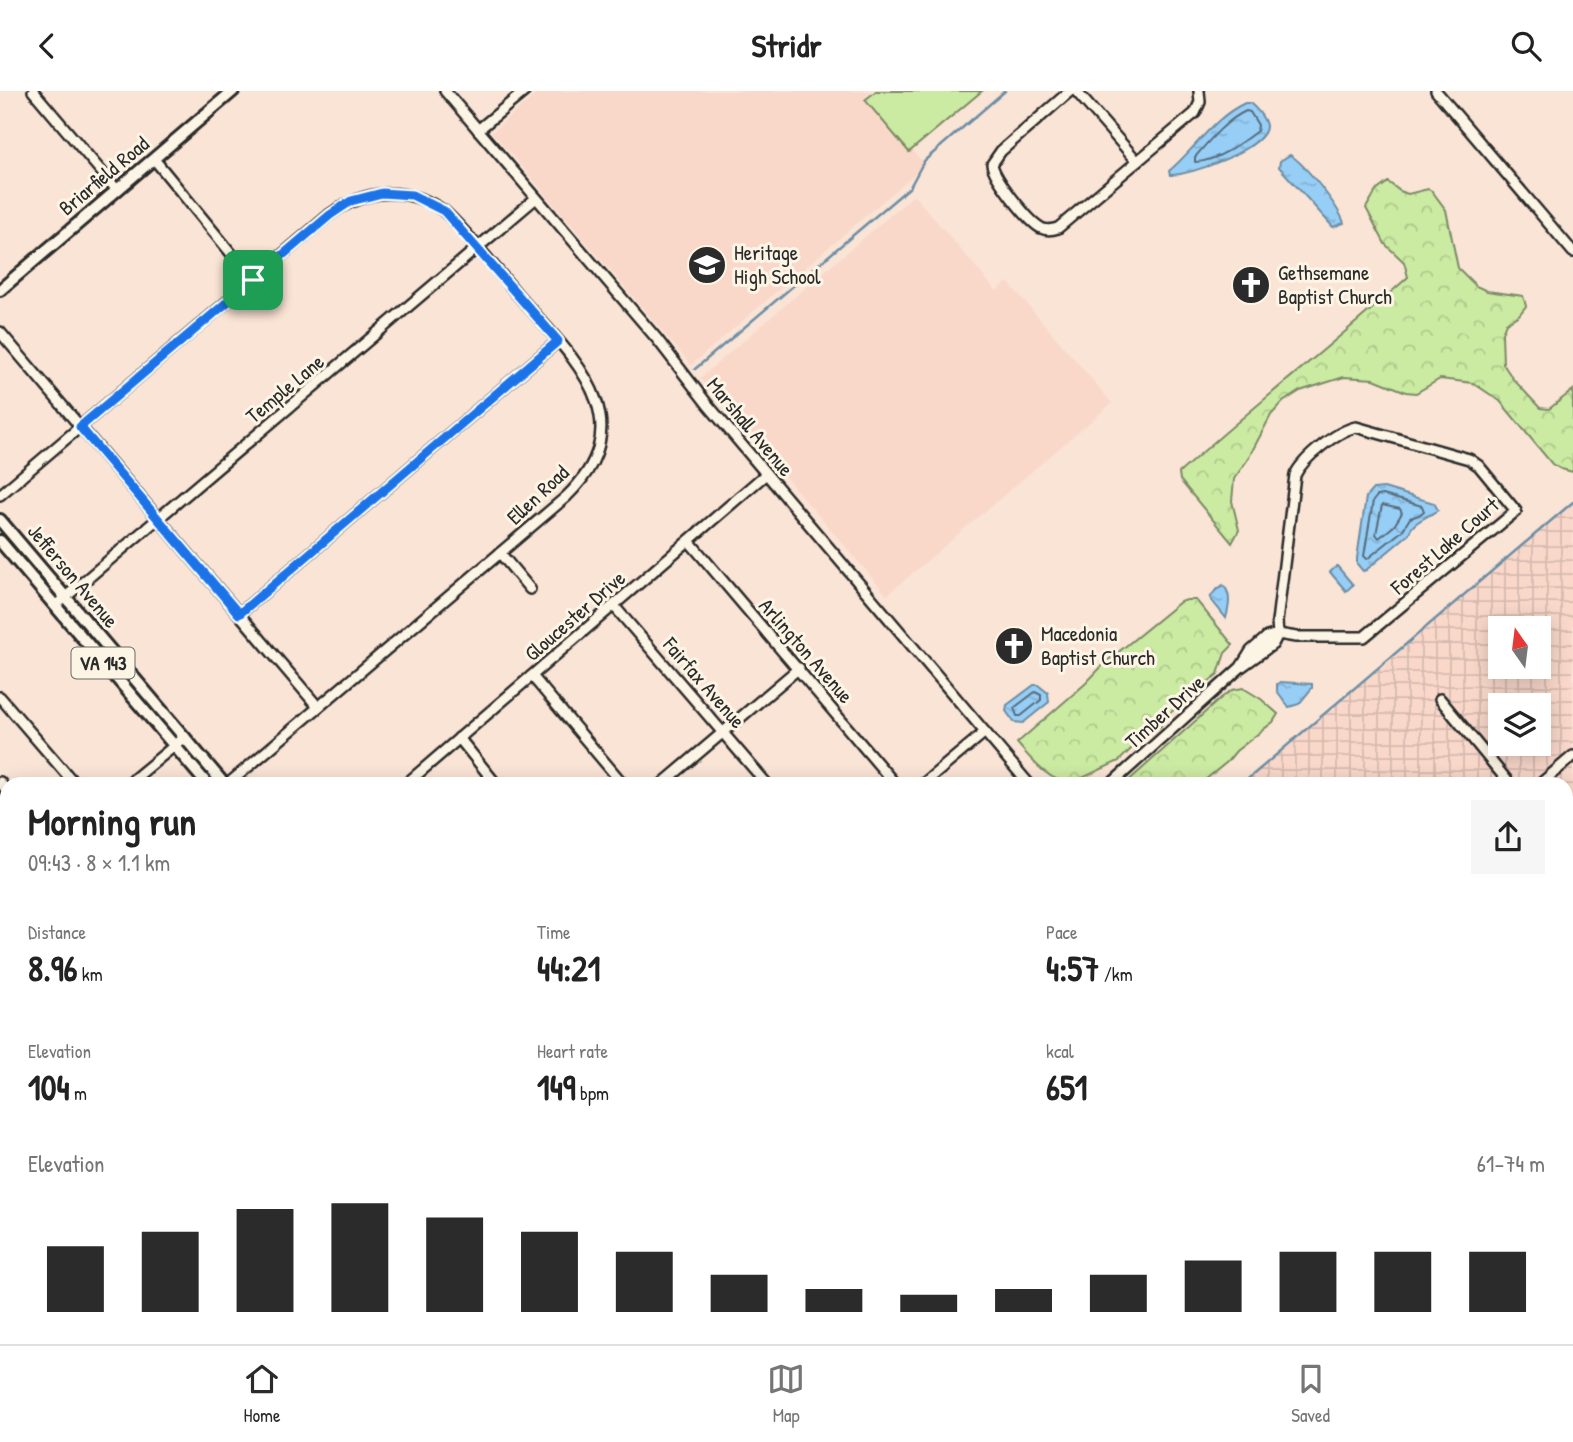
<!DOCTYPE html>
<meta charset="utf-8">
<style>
body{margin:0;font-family:"Patrick Hand",sans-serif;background:#f6f6f6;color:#222;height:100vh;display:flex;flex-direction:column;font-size:26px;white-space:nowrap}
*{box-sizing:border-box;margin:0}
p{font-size:23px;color:#767676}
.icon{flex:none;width:38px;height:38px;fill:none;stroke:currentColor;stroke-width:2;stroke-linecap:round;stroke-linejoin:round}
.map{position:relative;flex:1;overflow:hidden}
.details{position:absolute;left:0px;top:686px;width:1573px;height:567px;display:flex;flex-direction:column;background:#fff;border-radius:21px 21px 0 0;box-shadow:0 4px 18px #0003}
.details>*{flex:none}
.needle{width:46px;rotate:346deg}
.buttons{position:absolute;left:1488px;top:525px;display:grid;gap:14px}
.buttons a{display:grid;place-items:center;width:63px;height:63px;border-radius:0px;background:#fff;box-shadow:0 4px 18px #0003;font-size:35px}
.pin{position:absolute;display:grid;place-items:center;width:60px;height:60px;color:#fff;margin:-30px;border-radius:14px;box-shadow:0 4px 10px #0006}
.round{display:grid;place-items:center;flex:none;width:74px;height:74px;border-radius:0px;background:#f6f6f6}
.head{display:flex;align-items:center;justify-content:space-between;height:119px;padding:0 28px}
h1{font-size:38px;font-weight:700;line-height:52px}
.figures{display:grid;grid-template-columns:repeat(3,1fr);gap:10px;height:119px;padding:7px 28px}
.figures div{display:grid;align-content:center}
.figures b{font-size:35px;font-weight:700}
.figures small{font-size:19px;font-weight:400}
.figures p{font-size:19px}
.chart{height:196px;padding:14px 28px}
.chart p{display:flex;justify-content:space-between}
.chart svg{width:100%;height:126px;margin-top:7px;stroke:#2b2b2b;stroke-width:6}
header{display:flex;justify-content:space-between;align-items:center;height:91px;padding:0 28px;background:#fff;font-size:32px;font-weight:700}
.tabs{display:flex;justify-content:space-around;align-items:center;height:98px;border-top:2px solid #e0e0e0;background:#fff;font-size:19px;color:#767676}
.tabs a{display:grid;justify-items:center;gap:4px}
.tabs .on{color:#2b2b2b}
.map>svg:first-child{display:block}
</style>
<header><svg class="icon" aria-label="back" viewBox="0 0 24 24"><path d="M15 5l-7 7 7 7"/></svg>Stridr<svg class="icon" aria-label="search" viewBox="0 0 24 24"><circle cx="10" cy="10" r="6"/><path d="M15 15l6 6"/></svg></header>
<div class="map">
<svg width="1573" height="1253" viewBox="0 0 1573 1253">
<defs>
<pattern id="industrial-grid" width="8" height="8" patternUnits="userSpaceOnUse" patternTransform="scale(1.75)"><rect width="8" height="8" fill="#f9d8ca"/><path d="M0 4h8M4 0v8" fill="none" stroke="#d6baae"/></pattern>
<pattern id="forest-crowns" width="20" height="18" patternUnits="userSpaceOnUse" patternTransform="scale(1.75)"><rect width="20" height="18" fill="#cbeaa2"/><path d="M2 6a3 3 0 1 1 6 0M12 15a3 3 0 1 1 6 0" fill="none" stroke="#aec98c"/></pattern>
<pattern id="water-ripples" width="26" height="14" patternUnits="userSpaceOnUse" patternTransform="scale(1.75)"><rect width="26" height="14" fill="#97cef6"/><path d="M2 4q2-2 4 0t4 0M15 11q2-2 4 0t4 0" fill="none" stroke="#82b1d3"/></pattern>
</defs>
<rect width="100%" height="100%" fill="#fae4d5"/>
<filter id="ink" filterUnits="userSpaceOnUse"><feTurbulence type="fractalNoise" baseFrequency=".0143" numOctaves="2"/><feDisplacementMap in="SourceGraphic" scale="14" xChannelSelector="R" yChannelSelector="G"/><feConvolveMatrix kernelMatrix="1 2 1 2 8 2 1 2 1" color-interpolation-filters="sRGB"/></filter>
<g filter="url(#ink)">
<g fill="#f9d8ca">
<polygon points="540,0 871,0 866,4 925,74 691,274 492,41"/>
<polygon points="914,104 996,200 1008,191 1112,312 887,504 700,287"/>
<polygon points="0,741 7,749 7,1191 0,1183"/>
<polygon points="1573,935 1573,1253 1523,1253 1517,1246 1566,1246 1566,941"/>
<polygon points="54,1246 482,1246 488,1253 60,1253"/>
</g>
<path fill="url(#industrial-grid)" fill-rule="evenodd" d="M1573,410V935L1566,941V693H1241ZM1500,537H1538V576H1500ZM1500,614H1538V653H1500Z"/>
<g fill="url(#forest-crowns)" stroke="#7b8a66" stroke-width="2">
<path d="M1388,91L1400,100L1408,103L1428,98L1432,100L1446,119L1458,177L1476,195L1487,200L1523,205L1526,215L1519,224L1506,232L1502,242L1503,273L1513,288L1540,317L1549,318L1573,299V381L1561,378L1552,373L1500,310L1473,292L1440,288L1416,302L1406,301L1374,288L1344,286L1300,300L1283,311L1271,324L1248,368L1234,388L1232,410L1239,439L1232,452L1180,389L1179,382C1254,314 1334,253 1408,186L1404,171L1385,153L1366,117L1376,100Z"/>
<path d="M1187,509H1196L1233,554L1225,562L1218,583L1170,622L1160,636L1144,645L1119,670L1082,687L1076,693C1051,693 1032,670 1017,652L1085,593L1105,572L1180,511Z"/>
<polygon points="1243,597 1261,608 1278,623 1273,631 1236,660 1227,671 1200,693 1125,693 1221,607 1232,599"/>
<polygon points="0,811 7,818 7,952 0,948"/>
<polygon points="0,969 7,972 7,1107 0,1100"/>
<polygon points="311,1246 361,1246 368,1253 327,1253"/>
<polygon points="373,1246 404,1246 411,1253 379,1253"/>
<polygon points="451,1246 553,1246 558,1253 457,1253"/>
</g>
<polygon fill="#cbeaa2" stroke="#7b8a66" stroke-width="2" points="876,0 982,0 909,61 865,9"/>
<g fill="url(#water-ripples)" stroke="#6c8da5" stroke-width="2">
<path d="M1245,12H1250C1256,17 1265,27 1266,35C1267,57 1189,85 1170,84L1169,80C1194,59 1214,26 1245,12Z"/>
<path d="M1290,64C1304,72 1339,116 1344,132L1333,136L1279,76L1280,70Z"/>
<path d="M1384,397L1434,412L1438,419C1428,426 1411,431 1409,443L1366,479L1363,480L1357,473V467L1366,406L1373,398Z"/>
<polygon points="1337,475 1353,494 1346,500 1330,481"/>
<path d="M1223,494C1232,503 1229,516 1226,527L1210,507L1215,500Z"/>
<polygon points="1280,591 1312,593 1312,597 1299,613 1289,616 1277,600 1277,593"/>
<polygon points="1034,594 1038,594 1048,602 1049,611 1023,632 1014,631 1006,620 1007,614"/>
</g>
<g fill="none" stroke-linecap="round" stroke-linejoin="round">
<g stroke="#566c7c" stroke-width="2">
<path d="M1246,20L1250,21L1258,34L1257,40C1241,52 1216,71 1195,71V66C1209,50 1226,29 1246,20Z"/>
<polygon points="1383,404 1422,415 1424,420 1419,424 1410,427 1402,440 1367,468 1364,465 1373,410 1377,405"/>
<polygon points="1382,414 1400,418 1402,422 1394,435 1379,447 1376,443"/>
<polygon points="1035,601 1041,604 1041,609 1021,625 1017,625 1014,617"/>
</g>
<g stroke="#6c8da5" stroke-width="2.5">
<polyline points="695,278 910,96 924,70 1005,0"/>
<polyline points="1242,693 1573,411"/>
</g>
<defs>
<g id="minor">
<polyline points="33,0 117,99"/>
<polyline points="445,0 657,248 708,314 1029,693"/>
<path d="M1070,0L1001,60L992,73C994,87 1028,130 1041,137C1047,140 1052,139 1058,137L1195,22L1200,11L1199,0"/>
<polyline points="1076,0 1137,70"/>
<polyline points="1436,0 1573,161"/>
<polyline points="478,39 525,0"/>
<polyline points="154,68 253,189"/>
<polyline points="0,241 318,616"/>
<path d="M0,404L329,124C365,98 407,94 444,120C471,145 494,176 518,204C571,265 646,329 566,406L228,693"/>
<polyline points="689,450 895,693"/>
<polyline points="500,462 530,498"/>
<polyline points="55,515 536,107"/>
<polyline points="614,515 767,693"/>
<polyline points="239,523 558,250"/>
<polyline points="532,585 623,693"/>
<polyline points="0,606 75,693"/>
<polyline points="1440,608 1510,693"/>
<polyline points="459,647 496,693"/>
<polyline points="0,691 7,700"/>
<polyline points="128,693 185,646"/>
<polyline points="406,693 766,383"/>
<polyline points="662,693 799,577"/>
<polyline points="923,693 985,641"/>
<path d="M1111,693L1241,576L1273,553L1278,543L1277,531L1295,384C1303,367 1337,340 1356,336L1469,368L1479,375L1516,420L1364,546H1296L1278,543L1267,546L1251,560L1241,576"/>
<polyline points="1540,693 1573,665"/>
<polyline points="1093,1246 1099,1253"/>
<polyline points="1323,1246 1329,1253"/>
<polyline points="1497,1246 1503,1253"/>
<polyline points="742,1253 750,1246"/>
<polyline points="883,1253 891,1246"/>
<polyline points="1022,1253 1030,1246"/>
<polyline points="1447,1253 1456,1246"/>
</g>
<g id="major">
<polyline points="0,199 233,0"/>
<polyline points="0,429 224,693"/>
<polyline points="0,450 207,693"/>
<polyline points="677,1246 683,1253"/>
<polyline points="695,1246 701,1253"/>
</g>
</defs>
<use href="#minor" stroke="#2b2b2b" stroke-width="14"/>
<use href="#major" stroke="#2b2b2b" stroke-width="16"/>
<use href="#minor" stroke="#fcf5e5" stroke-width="9"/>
<use href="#major" stroke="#fcf5e5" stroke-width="10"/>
</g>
</g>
<g fill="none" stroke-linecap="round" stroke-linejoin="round" filter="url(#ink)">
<defs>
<polygon id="route" points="382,102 412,104 444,120 558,250 239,523 80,336 330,124 351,110"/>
</defs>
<use href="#route" stroke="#fff" stroke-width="14"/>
<use href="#route" stroke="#1a73e8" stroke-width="9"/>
</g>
<defs>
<symbol id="school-disc" viewBox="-11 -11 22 22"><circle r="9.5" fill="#2b2b2b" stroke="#fcf5e5"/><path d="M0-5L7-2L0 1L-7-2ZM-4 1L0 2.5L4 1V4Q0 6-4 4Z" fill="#fff"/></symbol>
<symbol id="church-disc" viewBox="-11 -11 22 22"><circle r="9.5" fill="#2b2b2b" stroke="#fcf5e5"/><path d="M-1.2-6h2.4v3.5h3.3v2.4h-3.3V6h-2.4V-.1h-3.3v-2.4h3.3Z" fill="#fff"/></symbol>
</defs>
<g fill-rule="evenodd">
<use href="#school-disc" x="685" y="152" width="44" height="44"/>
<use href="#church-disc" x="1229" y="172" width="44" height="44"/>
<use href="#church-disc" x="992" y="533" width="44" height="44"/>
</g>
<g text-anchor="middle" stroke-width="6" stroke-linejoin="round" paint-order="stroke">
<rect fill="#fcf5e5" stroke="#6a6863" stroke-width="2" x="71.5" y="556.5" width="63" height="31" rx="5"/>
<g font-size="19" font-weight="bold" fill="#2b2b2b">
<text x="103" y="579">VA 143</text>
</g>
<g font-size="21" fill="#2b2b2b" stroke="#fcf5e5">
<text transform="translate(104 85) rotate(-40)" y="7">Briarfield Road</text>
<text transform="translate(285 298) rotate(-40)" y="7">Temple Lane</text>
<text transform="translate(750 336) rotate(50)" y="7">Marshall Avenue</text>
<text transform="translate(538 404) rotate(-43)" y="7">Ellen Road</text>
<text transform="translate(1445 455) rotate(-41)" y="7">Forest Lake Court</text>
<text transform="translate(73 485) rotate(50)" y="7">Jefferson Avenue</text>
<text transform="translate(575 525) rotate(-41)" y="7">Gloucester Drive</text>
<text transform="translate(806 560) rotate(49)" y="7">Arlington Avenue</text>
<text transform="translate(704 592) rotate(49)" y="7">Fairfax Avenue</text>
<text transform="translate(1165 621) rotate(-42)" y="7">Timber Drive</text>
</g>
<g font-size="21" fill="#2b2b2b" stroke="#fcf5e5" text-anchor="start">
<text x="734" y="169">Heritage<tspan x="734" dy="24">High School</tspan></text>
<text x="1278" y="189">Gethsemane<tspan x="1278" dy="24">Baptist Church</tspan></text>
<text x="1041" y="550">Macedonia<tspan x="1041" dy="24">Baptist Church</tspan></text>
</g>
</g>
</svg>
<div class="buttons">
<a><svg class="needle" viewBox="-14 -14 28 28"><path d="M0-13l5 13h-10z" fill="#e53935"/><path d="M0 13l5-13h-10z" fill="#767676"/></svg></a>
<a><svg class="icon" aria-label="layers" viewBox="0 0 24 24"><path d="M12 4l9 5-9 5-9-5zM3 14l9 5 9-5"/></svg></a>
</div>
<div class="pin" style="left:253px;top:189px;background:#1e9e55"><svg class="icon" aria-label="arrive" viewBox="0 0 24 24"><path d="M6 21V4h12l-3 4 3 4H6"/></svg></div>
<section class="details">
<div class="head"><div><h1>Morning run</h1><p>09:43 · 8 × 1.1 km</p></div><a class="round"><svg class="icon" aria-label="share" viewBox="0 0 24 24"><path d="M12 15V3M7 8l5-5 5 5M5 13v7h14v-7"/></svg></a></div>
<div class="figures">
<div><p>Distance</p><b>8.96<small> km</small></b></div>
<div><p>Time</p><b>44:21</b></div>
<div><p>Pace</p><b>4:57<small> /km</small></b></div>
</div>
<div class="figures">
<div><p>Elevation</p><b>104<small> m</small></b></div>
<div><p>Heart rate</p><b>149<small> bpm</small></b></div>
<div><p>kcal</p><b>651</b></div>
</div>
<div class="chart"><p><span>Elevation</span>61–74 m</p>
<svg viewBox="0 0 160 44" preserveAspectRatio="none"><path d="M5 44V21M15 44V16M25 44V8M35 44V6M45 44V11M55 44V16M65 44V23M75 44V31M85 44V36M95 44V38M105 44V36M115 44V31M125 44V26M135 44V23M145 44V23M155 44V23"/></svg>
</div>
</section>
</div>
<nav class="tabs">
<a class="on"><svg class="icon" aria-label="home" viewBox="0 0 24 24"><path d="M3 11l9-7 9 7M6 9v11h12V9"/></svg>Home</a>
<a><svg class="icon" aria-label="map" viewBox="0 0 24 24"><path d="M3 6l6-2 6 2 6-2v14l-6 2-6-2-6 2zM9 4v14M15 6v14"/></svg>Map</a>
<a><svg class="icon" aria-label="saved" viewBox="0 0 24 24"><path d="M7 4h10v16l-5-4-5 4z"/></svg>Saved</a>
</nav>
